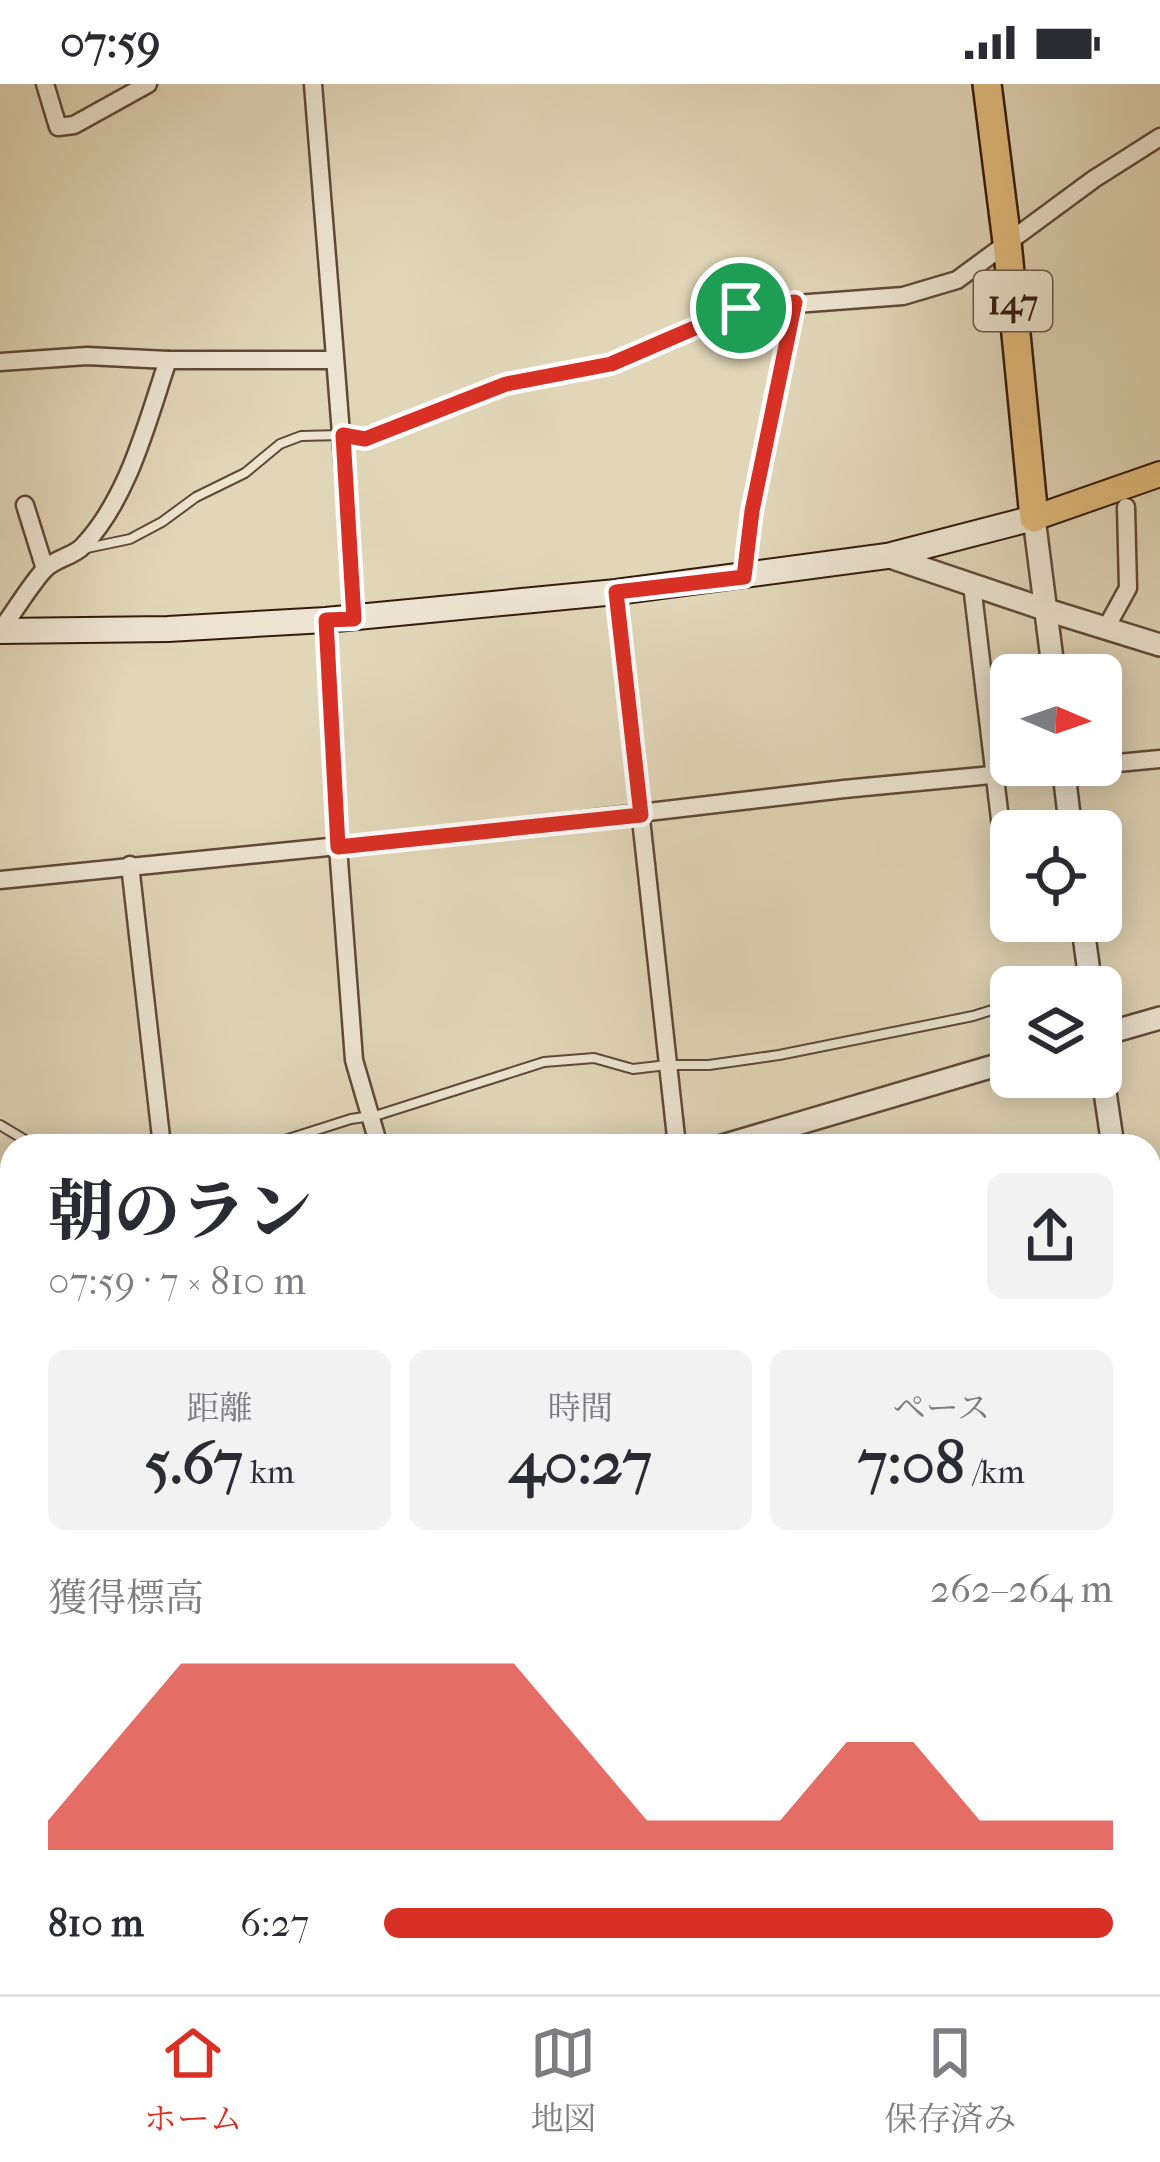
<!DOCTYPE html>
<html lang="ja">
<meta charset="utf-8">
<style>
body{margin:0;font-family:"IM FELL French Canon","Noto Serif JP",serif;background:#f2f2f3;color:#2b2b33;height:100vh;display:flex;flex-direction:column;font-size:45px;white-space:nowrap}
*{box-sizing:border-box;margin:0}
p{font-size:39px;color:#7c7c81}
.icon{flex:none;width:66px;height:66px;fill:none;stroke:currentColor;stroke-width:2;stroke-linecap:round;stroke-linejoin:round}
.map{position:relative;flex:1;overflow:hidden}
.panel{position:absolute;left:0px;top:1050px;width:1161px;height:861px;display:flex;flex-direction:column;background:#fff;border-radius:36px 36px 0 0;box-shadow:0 6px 30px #0003}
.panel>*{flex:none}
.needle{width:78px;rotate:92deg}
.tools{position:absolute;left:990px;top:570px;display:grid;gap:24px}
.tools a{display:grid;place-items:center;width:132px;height:132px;border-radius:18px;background:#fff;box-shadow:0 6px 30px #0003;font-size:60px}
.pin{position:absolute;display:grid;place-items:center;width:102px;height:102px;color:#fff;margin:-51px;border:6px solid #fff;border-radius:50%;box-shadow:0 3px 12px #0007}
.round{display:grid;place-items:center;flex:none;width:126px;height:126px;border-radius:18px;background:#f2f2f3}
.headline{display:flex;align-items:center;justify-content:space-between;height:204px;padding:0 48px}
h1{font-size:66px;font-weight:800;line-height:90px}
.metrics{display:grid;grid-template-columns:repeat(3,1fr);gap:18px;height:204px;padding:12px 48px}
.metrics div{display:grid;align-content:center;border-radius:18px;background:#f2f2f3;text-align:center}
.metrics b{font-size:60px;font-weight:800}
.metrics small{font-size:33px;font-weight:400}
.metrics p{font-size:33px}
.chart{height:336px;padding:24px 48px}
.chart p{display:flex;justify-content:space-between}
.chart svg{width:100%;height:216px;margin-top:12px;fill:#d93025;opacity:.7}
ul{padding:0 48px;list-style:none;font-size:39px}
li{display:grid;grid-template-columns:192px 144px 1fr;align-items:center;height:90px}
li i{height:30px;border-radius:15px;background:#d93025}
.status{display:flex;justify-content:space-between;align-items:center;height:84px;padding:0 60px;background:#fff;direction:ltr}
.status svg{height:33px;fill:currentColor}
.tab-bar{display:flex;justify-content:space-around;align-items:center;height:168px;border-top:3px solid #e1e1e2;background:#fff;font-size:33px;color:#7c7c81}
.tab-bar a{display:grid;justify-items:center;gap:6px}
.tab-bar .active{color:#d93025}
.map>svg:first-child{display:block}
</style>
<div class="status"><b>07:59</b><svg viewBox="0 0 49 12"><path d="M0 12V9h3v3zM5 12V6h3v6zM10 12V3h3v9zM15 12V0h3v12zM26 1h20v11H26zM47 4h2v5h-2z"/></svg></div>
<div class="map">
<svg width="1160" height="1910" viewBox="0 0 1160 1910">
<rect width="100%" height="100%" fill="#e1d6b8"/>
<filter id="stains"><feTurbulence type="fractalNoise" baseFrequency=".00167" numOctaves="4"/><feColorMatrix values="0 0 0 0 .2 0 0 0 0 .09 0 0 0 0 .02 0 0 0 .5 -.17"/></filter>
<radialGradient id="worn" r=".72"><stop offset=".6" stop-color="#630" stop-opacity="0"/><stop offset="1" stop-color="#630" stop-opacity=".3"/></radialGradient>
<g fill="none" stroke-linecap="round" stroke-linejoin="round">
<g stroke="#6f7a6b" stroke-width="4.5">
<polyline points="1149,1558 1160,1554"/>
<polyline points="189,1910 209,1899"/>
</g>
<defs>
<g id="service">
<polyline points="87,464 130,455 162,438 196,413 245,389 280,360 301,352 341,351"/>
<polyline points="1070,903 1089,898"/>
<polyline points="0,1041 35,1062"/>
<polyline points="266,1062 351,1035 378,1031 544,978 594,974 633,985 667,981 709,981 779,971 973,932 1011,920"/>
<polyline points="1160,1125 1154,1128 1152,1134 1160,1166"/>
<polyline points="0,1179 12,1182"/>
<polyline points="1149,1207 1160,1203"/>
</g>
<g id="minor">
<polyline points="45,0 58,43 74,41 148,0"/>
<path d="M313,0C327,178 343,356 354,535"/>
<polyline points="0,278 87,272 168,276 334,276"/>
<polyline points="343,351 365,355 506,300 611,280 741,224 903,212 957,196 1094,95 1160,53"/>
<polyline points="25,421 45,485"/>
<polyline points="744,493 752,427 795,218"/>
<polyline points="972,501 1007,794"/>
<polyline points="616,508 677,1062"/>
<polyline points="326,536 338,763 354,976 379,1062"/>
<polyline points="1106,544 1128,504 1126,423"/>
<path d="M0,547C15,527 28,504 44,486C55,474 73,473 83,462C129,413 147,338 168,276"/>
<polyline points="130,781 162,1062"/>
<polyline points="0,796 487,747 844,705 1160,675"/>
<polyline points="897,1899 900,1910"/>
</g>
<g id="tertiary">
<polyline points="1034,434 1054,591"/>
<polyline points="887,472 1047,526 1160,561"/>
<polyline points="1063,681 1071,747"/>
<polyline points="1082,837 1091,903"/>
<polyline points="1101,951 1160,934"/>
<polyline points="1101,981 1113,1062"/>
<polyline points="722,1062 1011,977"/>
<polyline points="1149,1222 1160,1252"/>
<polyline points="0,1263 12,1261"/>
<polyline points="1149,1360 1160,1359"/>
<polyline points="0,1650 12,1647"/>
</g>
<polyline id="secondary" points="0,547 168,545 326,536 616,508 887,472 1034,434"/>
<polyline id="primary" points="1034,434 1160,390"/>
<polyline id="trunk" points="987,0 1007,158 1034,434"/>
</defs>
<use href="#service" stroke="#604a37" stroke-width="12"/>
<use href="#minor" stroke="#604a37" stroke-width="21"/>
<use href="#tertiary" stroke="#604a37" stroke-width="26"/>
<use href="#secondary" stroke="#351b0c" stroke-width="28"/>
<use href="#primary" stroke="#351b0c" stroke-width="28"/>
<use href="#trunk" stroke="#351b0c" stroke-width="32"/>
<g stroke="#351b0c" stroke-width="3" stroke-dasharray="3 6" stroke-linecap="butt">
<polyline points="1149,1536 1160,1532"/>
<polyline points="1149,1578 1160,1574"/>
<polyline points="465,1899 469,1910"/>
<polyline points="1142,1899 1151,1910"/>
<polyline points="138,1910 159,1899"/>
<polyline points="247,1910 267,1899"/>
<polyline points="957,1910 972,1899"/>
</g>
<use href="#service" stroke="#ece4d1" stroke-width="8"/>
<use href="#minor" stroke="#ece4d1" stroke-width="16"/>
<use href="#tertiary" stroke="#ece4d1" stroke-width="21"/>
<use href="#secondary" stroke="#ece4d1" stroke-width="24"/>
<use href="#primary" stroke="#e0bb7c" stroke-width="24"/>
<use href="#trunk" stroke="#e0bb7c" stroke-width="27"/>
<defs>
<g id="rail">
<polyline points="1149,1106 1160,1102"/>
<polyline points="0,1417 12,1414"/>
</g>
</defs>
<use href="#rail" stroke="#351b0c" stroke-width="9"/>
<use href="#rail" stroke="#ece4d1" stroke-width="4.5" stroke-dasharray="14" stroke-linecap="butt"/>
</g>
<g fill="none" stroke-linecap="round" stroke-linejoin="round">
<defs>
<polygon id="route" points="795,218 752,427 744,493 616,508 641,731 338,763 326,536 354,535 343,351 365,355 506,300 611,280 741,224"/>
</defs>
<use href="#route" stroke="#fff" stroke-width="24"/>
<use href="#route" stroke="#d93025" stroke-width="15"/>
</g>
<g text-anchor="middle" stroke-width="9" stroke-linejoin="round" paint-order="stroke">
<rect fill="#ece4d1" stroke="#6c5747" stroke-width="3" x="974" y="187" width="78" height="60" rx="9"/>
<g font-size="36" font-weight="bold" fill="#351b0c">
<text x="1013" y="230">147</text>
</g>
</g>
<rect width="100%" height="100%" filter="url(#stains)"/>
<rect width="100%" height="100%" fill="url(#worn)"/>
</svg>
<div class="tools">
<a><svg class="needle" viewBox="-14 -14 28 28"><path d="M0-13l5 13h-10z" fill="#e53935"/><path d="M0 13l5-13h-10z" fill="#7c7c81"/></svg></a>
<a><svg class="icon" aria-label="locate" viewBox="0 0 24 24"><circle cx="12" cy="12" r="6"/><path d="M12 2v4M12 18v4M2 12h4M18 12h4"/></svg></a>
<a><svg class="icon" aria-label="layers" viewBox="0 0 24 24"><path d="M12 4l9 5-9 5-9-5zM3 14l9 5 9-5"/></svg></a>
</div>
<div class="pin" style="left:741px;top:224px;background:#1e9e55"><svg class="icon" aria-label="arrive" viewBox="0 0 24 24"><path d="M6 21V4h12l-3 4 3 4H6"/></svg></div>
<section class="panel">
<div class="headline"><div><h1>朝のラン</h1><p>07:59 · 7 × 810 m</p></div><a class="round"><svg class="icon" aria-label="share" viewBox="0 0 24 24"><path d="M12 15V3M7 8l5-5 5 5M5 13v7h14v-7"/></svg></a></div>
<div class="metrics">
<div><p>距離</p><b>5.67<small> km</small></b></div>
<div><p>時間</p><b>40:27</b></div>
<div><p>ペース</p><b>7:08<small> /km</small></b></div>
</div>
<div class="chart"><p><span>獲得標高</span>262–264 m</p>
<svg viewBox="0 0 160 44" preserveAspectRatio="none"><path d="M0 44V38L10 22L20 6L30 6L40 6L50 6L60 6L70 6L80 22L90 38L100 38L110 38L120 22L130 22L140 38L150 38L160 38V44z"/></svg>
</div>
<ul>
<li><b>810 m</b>6:27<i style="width:100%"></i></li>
</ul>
</section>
</div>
<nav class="tab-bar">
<a class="active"><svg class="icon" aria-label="home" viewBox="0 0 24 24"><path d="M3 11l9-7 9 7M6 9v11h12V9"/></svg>ホーム</a>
<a><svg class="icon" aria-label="map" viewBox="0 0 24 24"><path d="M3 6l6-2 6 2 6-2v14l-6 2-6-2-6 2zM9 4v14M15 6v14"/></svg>地図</a>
<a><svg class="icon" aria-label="saved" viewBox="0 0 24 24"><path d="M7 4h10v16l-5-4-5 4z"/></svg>保存済み</a>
</nav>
